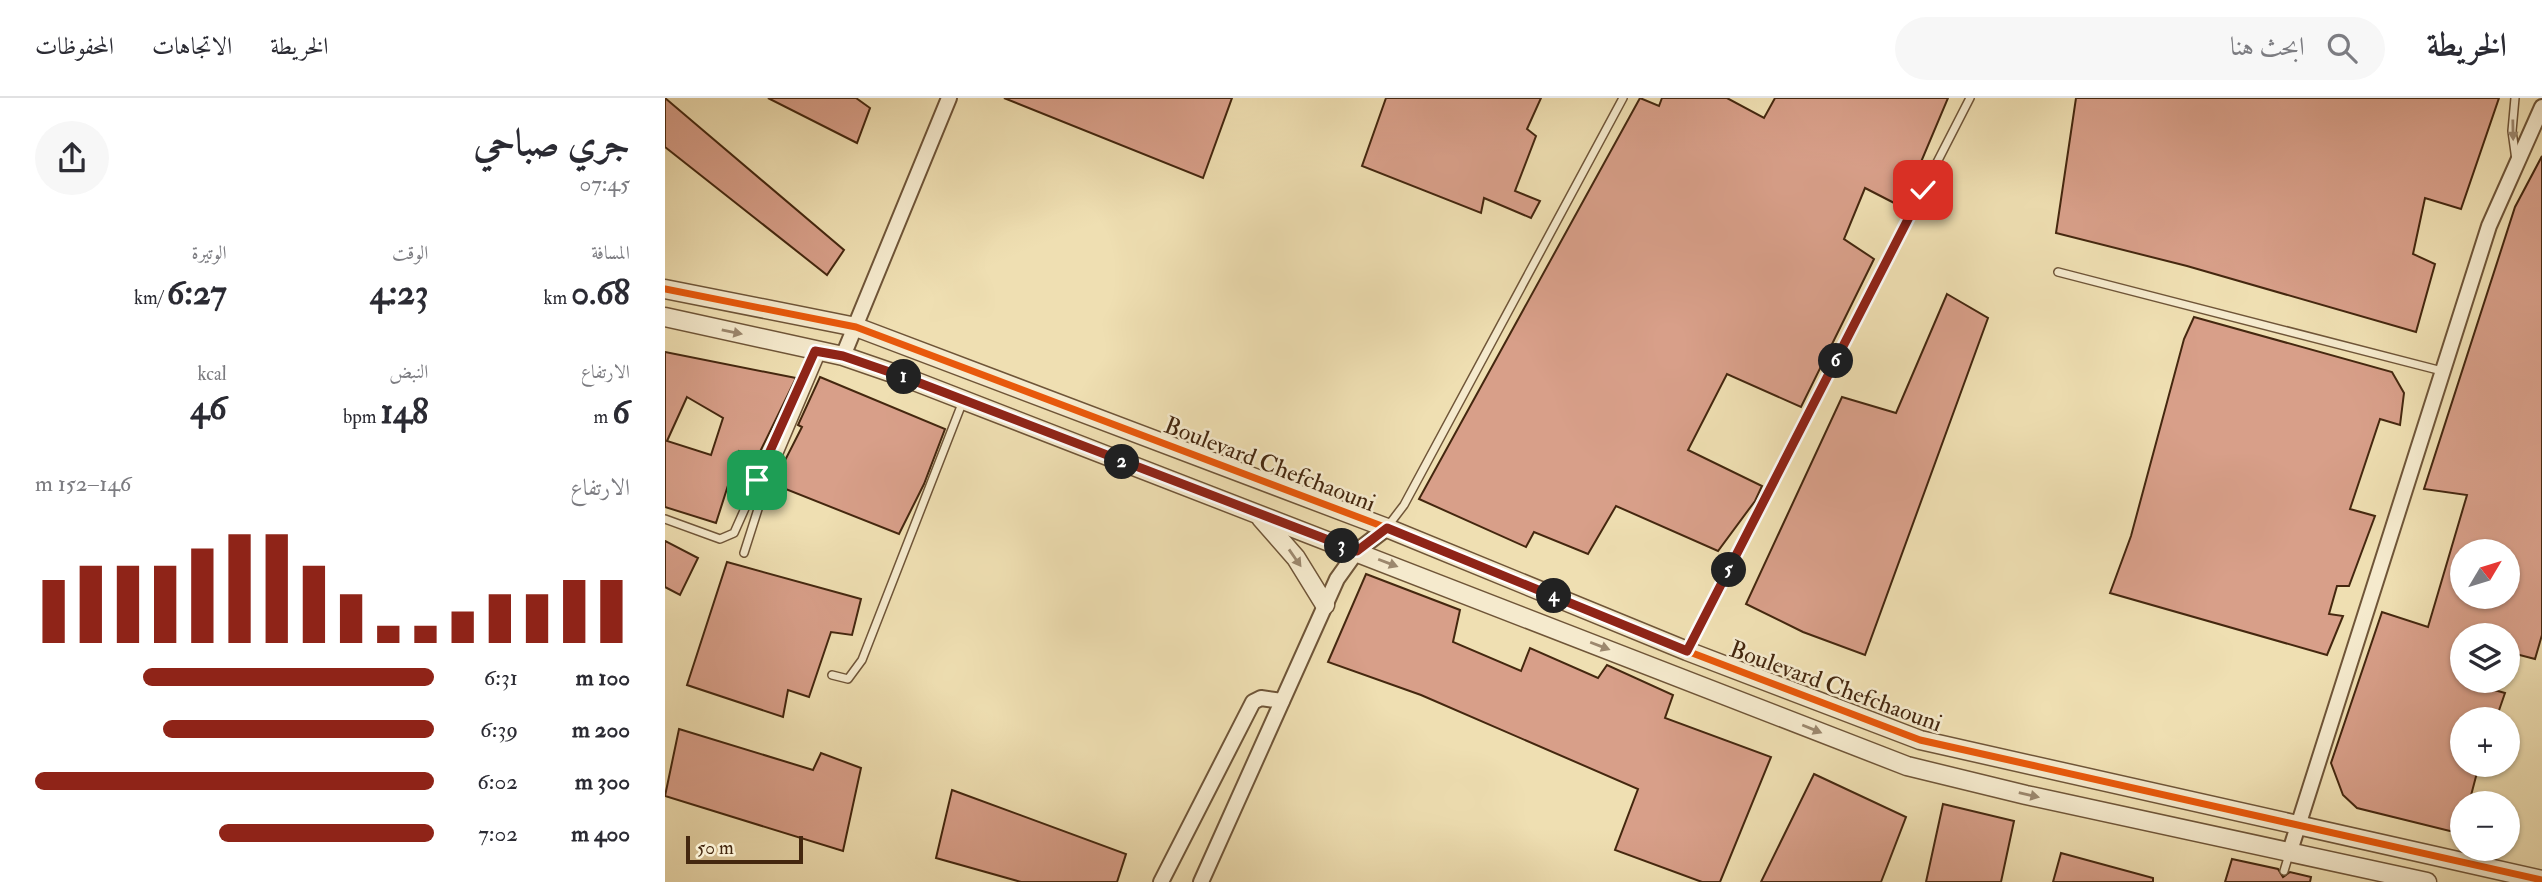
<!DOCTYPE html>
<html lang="ar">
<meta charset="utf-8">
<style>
body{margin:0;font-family:"IM FELL Double Pica",Amiri,serif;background:#f7f7f7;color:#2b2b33;direction:rtl;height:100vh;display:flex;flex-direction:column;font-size:26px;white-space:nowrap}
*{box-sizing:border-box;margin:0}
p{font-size:23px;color:#7c7c81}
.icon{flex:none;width:38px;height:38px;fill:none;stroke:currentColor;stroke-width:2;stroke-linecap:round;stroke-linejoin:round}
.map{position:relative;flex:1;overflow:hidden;direction:ltr}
.panel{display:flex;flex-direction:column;background:#fff;width:665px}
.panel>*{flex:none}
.needle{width:46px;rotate:52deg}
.fabs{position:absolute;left:1785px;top:441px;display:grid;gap:14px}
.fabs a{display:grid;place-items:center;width:70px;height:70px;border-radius:50%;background:#fff;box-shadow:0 2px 5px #0004;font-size:35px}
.scale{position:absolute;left:21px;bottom:18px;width:117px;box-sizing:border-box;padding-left:7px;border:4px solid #44270f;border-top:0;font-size:19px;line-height:24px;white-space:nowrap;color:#44270f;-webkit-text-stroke:5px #f5eacd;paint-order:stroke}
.pin{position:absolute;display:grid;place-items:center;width:60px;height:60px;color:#fff;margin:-30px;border-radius:14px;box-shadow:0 4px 10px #0006}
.km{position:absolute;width:35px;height:35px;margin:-18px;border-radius:50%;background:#222;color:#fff;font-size:19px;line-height:35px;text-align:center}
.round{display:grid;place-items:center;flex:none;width:74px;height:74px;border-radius:37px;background:#f7f7f7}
.overview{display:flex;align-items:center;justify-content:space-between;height:119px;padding:0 35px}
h1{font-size:38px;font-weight:800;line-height:52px}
.metrics{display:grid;grid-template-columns:repeat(3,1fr);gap:10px;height:119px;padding:7px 35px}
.metrics div{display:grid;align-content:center}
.metrics b{font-size:35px;font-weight:800}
.metrics small{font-size:19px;font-weight:400}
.metrics p{font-size:19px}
.chart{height:196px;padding:14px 35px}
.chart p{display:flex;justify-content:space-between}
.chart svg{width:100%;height:126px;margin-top:7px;stroke:#8f2418;stroke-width:6}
ul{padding:0 35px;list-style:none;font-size:23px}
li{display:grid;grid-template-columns:112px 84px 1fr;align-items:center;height:52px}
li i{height:18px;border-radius:9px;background:#8f2418}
header{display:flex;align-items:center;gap:42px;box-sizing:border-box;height:98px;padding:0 35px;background:#fff;border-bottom:2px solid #e1e1e2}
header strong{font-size:33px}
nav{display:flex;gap:38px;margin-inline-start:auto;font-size:24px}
.search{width:490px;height:63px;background:#f7f7f7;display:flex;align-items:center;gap:18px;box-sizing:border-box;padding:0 24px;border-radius:38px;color:#7c7c81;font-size:26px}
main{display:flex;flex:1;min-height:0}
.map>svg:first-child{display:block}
</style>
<header>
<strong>الخريطة</strong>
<div class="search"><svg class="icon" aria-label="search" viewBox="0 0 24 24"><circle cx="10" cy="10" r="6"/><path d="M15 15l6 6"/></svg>ابحث هنا</div>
<nav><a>الخريطة</a><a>الاتجاهات</a><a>المحفوظات</a></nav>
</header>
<main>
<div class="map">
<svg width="1877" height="784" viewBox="0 0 1877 784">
<rect width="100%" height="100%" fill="#efdfb2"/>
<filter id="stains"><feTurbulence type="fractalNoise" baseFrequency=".00286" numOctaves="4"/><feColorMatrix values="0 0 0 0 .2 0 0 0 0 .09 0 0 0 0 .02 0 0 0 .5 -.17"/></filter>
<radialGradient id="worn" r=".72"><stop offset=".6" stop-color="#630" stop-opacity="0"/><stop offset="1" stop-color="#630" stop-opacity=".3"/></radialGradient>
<g fill="#d89f89" stroke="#44270f" stroke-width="2" fill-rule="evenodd">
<polygon points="0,0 179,152 162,177 0,49"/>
<polygon points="103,0 191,0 205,10 192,45"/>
<polygon points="339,0 567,0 538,80"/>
<polygon points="721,0 876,0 862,31 871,38 850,93 875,103 866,120 819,100 816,115 697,68"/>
<polygon points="975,0 994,8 997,0 1062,0 1099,20 1110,0 1283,0 1237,109 1200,90 1179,141 1209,161 1136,309 1062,276 1023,352 1097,388 1090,403 1053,453 951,408 923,456 869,434 861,449 754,401"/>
<polygon points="1411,0 1834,0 1796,111 1760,100 1748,156 1770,166 1751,234 1522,168 1391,135"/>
<path d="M1877,58V537L1870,561L1843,554V537H1797V583L1840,595L1831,621H1797V667H1814L1804,705H1797V736L1692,710L1678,697L1666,665L1717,514L1763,529L1802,397L1759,391L1850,109ZM1797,453H1843V499H1797Z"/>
<polygon points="1282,196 1323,220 1200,557 1138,534 1081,506 1177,299 1231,315"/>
<polygon points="1529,219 1727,274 1739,295 1735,327 1715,321 1685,411 1710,418 1684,488 1672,488 1664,516 1678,518 1662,557 1445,495 1466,438 1519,241"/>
<path d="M0,254L131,280L92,360L74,353L51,425L0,409ZM22,299L58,320L46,357L2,343Z"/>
<polygon points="155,279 280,331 259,386 234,436 108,386 137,329 133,327"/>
<polygon points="0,443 33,460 15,497 0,489"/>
<polygon points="62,464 196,501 187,537 166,534 144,599 123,592 118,619 22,587"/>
<polygon points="701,476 795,512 788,544 856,573 865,550 933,580 942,567 1008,597 1000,620 1106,659 1055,784 1037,784 950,752 973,691 756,597 663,564"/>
<polygon points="14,631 148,672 156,655 196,670 178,753 0,698"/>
<polygon points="1149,676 1241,719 1216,784 1096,784"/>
<polygon points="287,692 461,756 452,784 356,784 271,760"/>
<polygon points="1278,706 1349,723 1336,784 1261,784"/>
<polygon points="1396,755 1488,780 1488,784 1388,784"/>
<polygon points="1567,761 1613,771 1618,779 1625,774 1646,779 1645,784 1560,784"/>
</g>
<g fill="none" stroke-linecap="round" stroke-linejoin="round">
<defs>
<g id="service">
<polyline points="1850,0 1847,33 1851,62"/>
<polyline points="1393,174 1777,273"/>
<polyline points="0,421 55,441 69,435 150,253"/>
<polyline points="723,428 739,407 958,0"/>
<polyline points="79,455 101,386 157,254"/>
<polyline points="1022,552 1305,0"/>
<polyline points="167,577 183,581 197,562 298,303"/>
<polyline points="1619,773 1625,753"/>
</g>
<g id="minor">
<polyline points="178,258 284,0"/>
<polyline points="1625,753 1824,128 1877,9"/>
<polyline points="496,784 588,604 596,600 617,603"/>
<polyline points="536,784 672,481 692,453 722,430"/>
</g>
<g id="tertiary">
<polyline points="0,191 191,229 722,430 1022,553 1255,642 1877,782"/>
<polyline points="0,219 178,258 239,279 1242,668 1361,697 1762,784"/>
<polyline points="596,420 631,460 660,507"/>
</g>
</defs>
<use href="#service" stroke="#6f5538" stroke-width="10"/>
<use href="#minor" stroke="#6f5538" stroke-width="18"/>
<use href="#tertiary" stroke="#6f5538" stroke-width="21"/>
<use href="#service" stroke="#f5eacd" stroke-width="7"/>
<use href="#minor" stroke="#f5eacd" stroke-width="14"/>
<use href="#tertiary" stroke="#f5eacd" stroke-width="18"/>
<defs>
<polyline id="cycleway" points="0,191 191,229 722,430 1022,553 1255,642 1877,782"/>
</defs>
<use href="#cycleway" stroke="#f5eacd" stroke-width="11"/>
<use href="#cycleway" stroke="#e8590c" stroke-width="7"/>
</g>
<defs><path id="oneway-solid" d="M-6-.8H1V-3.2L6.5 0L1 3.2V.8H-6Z" transform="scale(1.75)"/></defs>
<g fill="#9c886e">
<use href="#oneway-solid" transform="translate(1848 32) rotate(89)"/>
<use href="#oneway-solid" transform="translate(67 234) rotate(12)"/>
<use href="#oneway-solid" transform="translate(630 460) rotate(55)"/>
<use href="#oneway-solid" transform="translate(723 465) rotate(21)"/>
<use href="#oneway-solid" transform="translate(935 548) rotate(21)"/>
<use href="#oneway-solid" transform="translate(1147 631) rotate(22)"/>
<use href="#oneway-solid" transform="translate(1364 697) rotate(13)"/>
</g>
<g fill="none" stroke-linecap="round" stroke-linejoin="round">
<defs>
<polyline id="route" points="92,382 150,253 178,258 239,279 692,453 722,430 1022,553 1258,92"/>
</defs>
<use href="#route" stroke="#fff" stroke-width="14"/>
<use href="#route" stroke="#8f2418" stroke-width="9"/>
</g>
<g text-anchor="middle" stroke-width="5" stroke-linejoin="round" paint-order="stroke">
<g font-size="24" fill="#44270f" stroke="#f5eacd">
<text transform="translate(605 366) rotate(21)" y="8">Boulevard Chefchaouni</text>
<text transform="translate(1171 588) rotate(20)" y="8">Boulevard Chefchaouni</text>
</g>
</g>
<rect width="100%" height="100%" filter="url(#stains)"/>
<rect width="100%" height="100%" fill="url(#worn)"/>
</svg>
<div class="fabs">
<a><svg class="needle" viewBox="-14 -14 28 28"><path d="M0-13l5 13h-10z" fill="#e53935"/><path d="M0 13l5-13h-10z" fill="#7c7c81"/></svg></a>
<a><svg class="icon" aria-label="layers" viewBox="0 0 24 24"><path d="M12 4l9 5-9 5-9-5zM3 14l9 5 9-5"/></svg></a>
<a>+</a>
<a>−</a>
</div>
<div class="scale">50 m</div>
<div class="pin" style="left:92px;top:382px;background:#1e9e55"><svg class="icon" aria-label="arrive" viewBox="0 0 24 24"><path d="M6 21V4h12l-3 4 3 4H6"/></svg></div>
<div class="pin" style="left:1258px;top:92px;background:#d93025"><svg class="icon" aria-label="check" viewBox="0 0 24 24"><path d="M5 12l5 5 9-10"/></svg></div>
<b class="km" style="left:239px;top:279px">1</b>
<b class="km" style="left:457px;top:364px">2</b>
<b class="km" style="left:677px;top:448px">3</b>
<b class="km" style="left:889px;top:498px">4</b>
<b class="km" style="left:1064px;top:472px">5</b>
<b class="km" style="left:1171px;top:263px">6</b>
</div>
<section class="panel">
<div class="overview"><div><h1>جري صباحي</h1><p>07:45</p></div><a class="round"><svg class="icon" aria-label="share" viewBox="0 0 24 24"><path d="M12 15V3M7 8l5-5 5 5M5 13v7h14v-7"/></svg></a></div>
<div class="metrics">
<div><p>المسافة</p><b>0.68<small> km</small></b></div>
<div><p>الوقت</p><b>4:23</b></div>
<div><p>الوتيرة</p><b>6:27<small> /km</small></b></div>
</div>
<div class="metrics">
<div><p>الارتفاع</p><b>6<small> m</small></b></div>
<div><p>النبض</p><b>148<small> bpm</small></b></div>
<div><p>kcal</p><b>46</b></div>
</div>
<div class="chart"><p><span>الارتفاع</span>146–152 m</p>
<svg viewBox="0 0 160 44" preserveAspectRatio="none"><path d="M5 44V22M15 44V17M25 44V17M35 44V17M45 44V11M55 44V6M65 44V6M75 44V17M85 44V27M95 44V38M105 44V38M115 44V33M125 44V27M135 44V27M145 44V22M155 44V22"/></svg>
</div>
<ul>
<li><b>100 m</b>6:31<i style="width:73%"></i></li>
<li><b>200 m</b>6:39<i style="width:68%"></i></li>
<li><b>300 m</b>6:02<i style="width:100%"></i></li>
<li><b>400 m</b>7:02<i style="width:54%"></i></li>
</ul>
</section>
</main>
